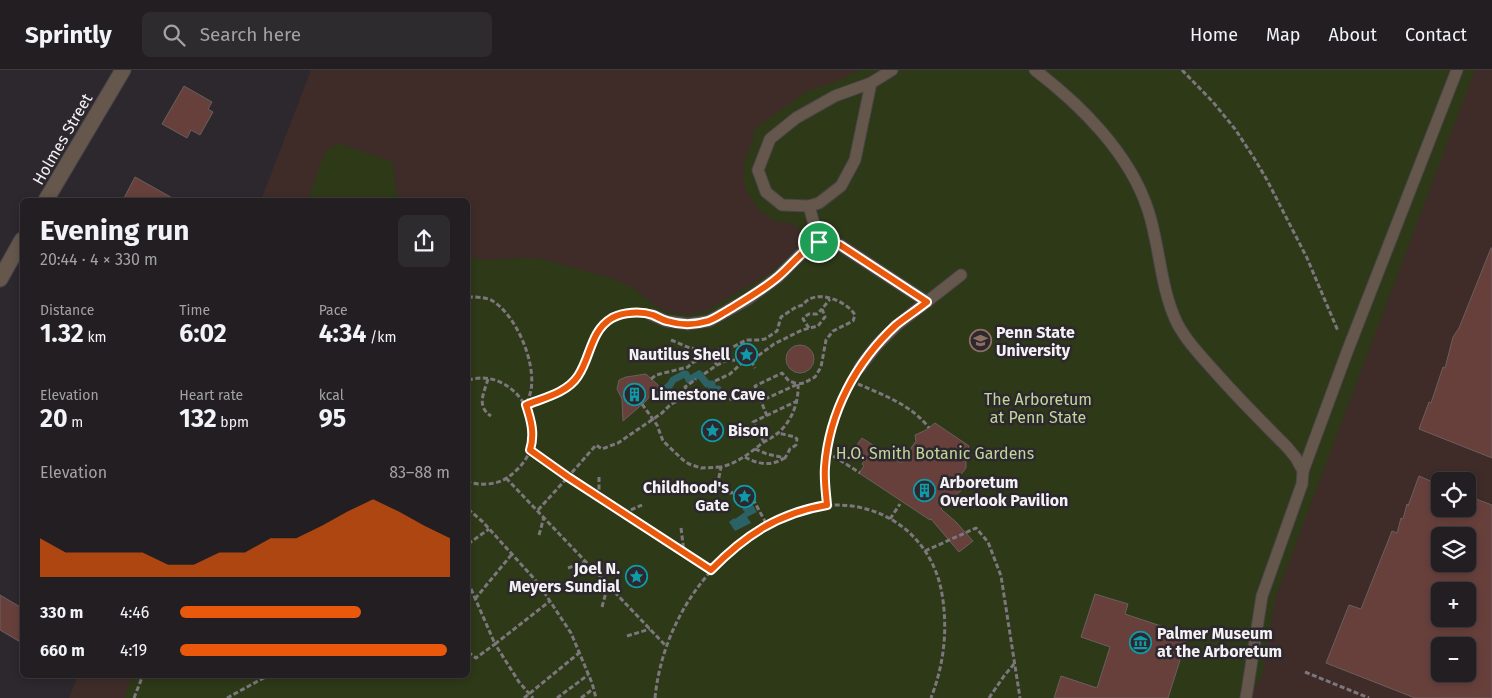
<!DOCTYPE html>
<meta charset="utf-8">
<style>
body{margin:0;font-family:"Fira Sans",sans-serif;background:#2e2b2f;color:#f1f3f6;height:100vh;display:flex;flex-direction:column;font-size:19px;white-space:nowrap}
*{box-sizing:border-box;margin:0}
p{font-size:16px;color:#a2a2a5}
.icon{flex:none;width:28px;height:28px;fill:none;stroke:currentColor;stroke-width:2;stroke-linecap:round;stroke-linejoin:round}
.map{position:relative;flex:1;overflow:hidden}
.details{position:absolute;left:20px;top:128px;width:450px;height:480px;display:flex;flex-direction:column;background:#221e22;border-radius:8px;box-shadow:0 2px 8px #0003,0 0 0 1px #3f3c40}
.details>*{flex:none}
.controls{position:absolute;left:1431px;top:402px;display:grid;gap:10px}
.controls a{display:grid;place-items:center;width:45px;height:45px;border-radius:8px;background:#221e22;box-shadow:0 2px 8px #0003,0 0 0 1px #3f3c40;font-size:25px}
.pin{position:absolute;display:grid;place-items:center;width:42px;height:42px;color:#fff;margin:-21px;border:2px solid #fff;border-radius:50%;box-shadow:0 1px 5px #0007}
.round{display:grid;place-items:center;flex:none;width:52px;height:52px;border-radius:8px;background:#2e2b2f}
.head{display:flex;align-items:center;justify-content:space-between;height:85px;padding:0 20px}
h1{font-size:28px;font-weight:700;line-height:38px}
.stats{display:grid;grid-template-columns:repeat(3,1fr);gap:8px;height:85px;padding:5px 20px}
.stats div{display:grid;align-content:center}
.stats b{font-size:25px;font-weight:700}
.stats small{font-size:14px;font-weight:400}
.stats p{font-size:14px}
.chart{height:140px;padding:10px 20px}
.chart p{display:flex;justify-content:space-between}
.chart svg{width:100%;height:90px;margin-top:5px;fill:#ea580c;opacity:.7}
ul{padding:0 20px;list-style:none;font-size:16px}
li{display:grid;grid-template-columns:80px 60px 1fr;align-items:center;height:38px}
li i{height:12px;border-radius:6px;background:#ea580c}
header{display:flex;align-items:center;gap:30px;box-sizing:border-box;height:70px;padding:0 25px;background:#221e22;border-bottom:1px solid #3f3c40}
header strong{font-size:24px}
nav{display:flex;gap:28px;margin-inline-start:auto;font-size:18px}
.search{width:350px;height:45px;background:#2e2b2f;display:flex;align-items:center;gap:12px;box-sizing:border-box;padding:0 18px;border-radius:8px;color:#a2a2a5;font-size:19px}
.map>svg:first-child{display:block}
</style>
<header>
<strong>Sprintly</strong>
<div class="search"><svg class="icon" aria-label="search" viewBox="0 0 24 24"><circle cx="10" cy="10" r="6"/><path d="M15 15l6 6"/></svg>Search here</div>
<nav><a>Home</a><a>Map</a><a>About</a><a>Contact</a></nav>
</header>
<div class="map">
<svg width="1492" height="628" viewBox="0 0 1492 628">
<rect width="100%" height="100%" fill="#2d282e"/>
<path fill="#3f2c28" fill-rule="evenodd" d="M311,0H1492V628H69L78,605H468V130H261ZM1440,411H1468V439H1440ZM1440,466H1468V494H1440ZM1440,521H1468V549H1440ZM1440,576H1468V604H1440Z"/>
<g fill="#2e3918">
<polygon points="858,0 1475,0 1275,529 1262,607 1248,628 124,628 133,605 468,605 468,187 489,190 521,188 538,188 614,209 633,218 655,235 668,242 685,245 705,241 769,204 797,179 802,163 794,154 774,151 758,139 746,120 744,109 745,89 753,70 754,59 807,21 838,11"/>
<polygon points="337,73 393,92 395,117 400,130 308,130 325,82"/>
</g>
<polygon fill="#2c6166" points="751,432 757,442 747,447 751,453 735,461 729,452 734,448 735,449 745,442 742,439 749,435 748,433"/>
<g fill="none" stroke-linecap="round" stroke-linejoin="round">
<polyline stroke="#2c6166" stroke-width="7" points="655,328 670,315 673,310 684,304 686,304 689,310 699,304 707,314 712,314 712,320 718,319"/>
</g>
<g fill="#67403c" stroke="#695f5e" fill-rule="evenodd">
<polygon points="184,16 212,32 208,39 213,42 200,65 191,60 187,68 162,54"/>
<polygon points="135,107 176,130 123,130"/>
<polygon points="1491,178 1492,178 1492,388 1419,359 1429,332 1431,333 1443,297 1445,298 1453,267 1459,258"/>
<circle cx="800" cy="289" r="14"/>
<polygon points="646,304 659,316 646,331 623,351 622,329 617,319 619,310 626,307"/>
<polygon points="935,353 969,376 966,385 966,398 959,407 967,415 941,439 956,452 973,471 959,482 931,449 930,450 859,403 864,396 862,394 864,391 851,383 862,368 901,393 916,371 915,365 926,360"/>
<path d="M1419,406L1440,415V439H1468V426L1492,435V628H1415L1326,593L1349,535L1361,539L1392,461L1397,463L1401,448L1403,449L1407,434L1408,436ZM1440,466H1468V494H1440ZM1440,521H1468V549H1440ZM1440,576H1468V604H1440Z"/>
<polygon points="1095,524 1128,534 1125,544 1188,565 1168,628 1054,628 1061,606 1097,618 1110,577 1081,567"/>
<polygon points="0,525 22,538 22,573 0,560"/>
</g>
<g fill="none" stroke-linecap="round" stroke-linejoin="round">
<defs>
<g id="lane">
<path d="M1035,0C1081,35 1130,84 1148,140C1160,176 1160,218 1177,253C1187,272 1202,287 1217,304C1239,329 1263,353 1287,377L1296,388L1303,401L1302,414L1262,526L1246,628"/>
<polyline points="871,13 855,90 841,116 819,133 809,136 782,135 766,122 758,100 770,69 796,48 835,26 871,13 892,0"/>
<polyline points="809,136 819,172"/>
<polyline points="652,245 666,251 688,254 709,251 748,229 778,207 808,177 819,172 829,172 840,175 927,232"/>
<polyline points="860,297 877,275 897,255 961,205"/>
<polyline points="1303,401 1347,282 1457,0"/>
</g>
<g id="street">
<polyline points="46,130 123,0"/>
<polyline points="0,209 22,170"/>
</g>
</defs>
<use href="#lane" stroke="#49444a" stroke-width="13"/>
<use href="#street" stroke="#49444a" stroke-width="17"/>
<g stroke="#7b777c" stroke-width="3" stroke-dasharray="5 2.5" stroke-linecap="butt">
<polyline points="1182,0 1213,32 1235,59 1254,88 1267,110 1307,188 1338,261"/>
<path d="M468,227C475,227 484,227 491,230C516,244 536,292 531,320C530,325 528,330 526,335"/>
<polyline points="809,258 803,249 804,247 809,244 817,244 822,239"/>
<polyline points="671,270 690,278 707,280 717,295"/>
<polyline points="742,271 745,280"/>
<polyline points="751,291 755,298"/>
<polyline points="704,304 717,295 728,290 751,291 774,274 802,260 818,256 825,247 822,239 830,229"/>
<path d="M488,309C484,323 476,336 491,346"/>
<path d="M651,309L656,305L688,297L692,293L720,279L733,277L746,270H758L765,269L777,261L781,247L796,237L803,235C814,218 846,230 855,245L853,251L833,261L826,270L821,297L815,307L804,313L798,314L761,331"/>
<path d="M468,310C472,309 478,308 483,308C514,309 538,343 532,373C530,388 515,405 501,411C491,415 478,415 468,412"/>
<polyline points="715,311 730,304 744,291"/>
<path d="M858,314C883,325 912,335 929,358"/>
<polyline points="689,326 685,317 696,309"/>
<polyline points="642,334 657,355 663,371 683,390 689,394 701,398 721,397"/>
<path d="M526,335C541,329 559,325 571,314C598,290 584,243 636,243"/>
<path d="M767,346L755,316L782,303L789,311L798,314C799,332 792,351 778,363C773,367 767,370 761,374C749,384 737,393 721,397L717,417L719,423H730L748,420L767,455"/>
<polyline points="764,372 753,352 797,331"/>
<polyline points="755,379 767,384 785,388 790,379 796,375 797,369 795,367 778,363"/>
<polyline points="530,380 568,407 596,375 602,379 618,373 662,343 671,334 689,326 701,324 736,330 758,323"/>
<polyline points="827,382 860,403"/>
<path d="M745,387C757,394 772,397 784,388"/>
<polyline points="599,407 599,427"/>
<polyline points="506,408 666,576"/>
<path d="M827,435C823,388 828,353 851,311"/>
<polyline points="468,439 483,452 538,513 571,563 592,613 596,628"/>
<polyline points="538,440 568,407 711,500"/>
<polyline points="624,443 642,435"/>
<polyline points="890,449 900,434"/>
<polyline points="681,458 684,482"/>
<polyline points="539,465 544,447"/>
<polyline points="468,474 489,459"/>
<polyline points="925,481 976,458 988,472 1001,506 1020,628"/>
<polyline points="568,498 586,492"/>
<polyline points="468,512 495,574 550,531"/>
<polyline points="475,529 512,484"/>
<polyline points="602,537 608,515"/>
<polyline points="627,566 650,559"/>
<polyline points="468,582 476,588 495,574 519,612 533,628"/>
<polyline points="1305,602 1369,628"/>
<polyline points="134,628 143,605"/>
<polyline points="227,628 269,605"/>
<polyline points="524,628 579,583"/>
<polyline points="557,628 588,605"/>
<polyline points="581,628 593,619"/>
<path d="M655,628C658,598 667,569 682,542C720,472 815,403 894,451C920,467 937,494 942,524C948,560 944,594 931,628"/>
<polyline points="989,628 1004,606 1014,594"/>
</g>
<use href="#lane" stroke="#65574c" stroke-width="11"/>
<use href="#street" stroke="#65574c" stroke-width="15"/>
</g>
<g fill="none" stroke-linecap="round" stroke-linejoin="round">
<defs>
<path id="route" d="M819,172H829L840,175L927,232C917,240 906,247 896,255C856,292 829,342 825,397C824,410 826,423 827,435C778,443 744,466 711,500L568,407L530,380C535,364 531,350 526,335C543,328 567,323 578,306C591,287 590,261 612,248C623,242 641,241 653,245C658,247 662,250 667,251C680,255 695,255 708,251C714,249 720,245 725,242C743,231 763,220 779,206C793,194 802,180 819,172Z"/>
</defs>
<use href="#route" stroke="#fff" stroke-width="10"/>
<use href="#route" stroke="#ea580c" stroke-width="6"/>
</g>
<defs>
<symbol id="university-ring" viewBox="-11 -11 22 22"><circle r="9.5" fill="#2d282e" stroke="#8d6e63" stroke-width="1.5"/><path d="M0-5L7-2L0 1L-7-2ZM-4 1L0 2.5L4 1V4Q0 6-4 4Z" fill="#8d6e63"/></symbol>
<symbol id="sight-ring" viewBox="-11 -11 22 22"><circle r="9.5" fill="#2d282e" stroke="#0f9aa8" stroke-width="1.5"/><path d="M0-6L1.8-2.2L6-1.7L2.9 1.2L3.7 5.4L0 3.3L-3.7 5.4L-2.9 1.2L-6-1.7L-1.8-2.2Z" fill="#0f9aa8"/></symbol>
<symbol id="building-ring" viewBox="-11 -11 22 22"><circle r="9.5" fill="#2d282e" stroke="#0f9aa8" stroke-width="1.5"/><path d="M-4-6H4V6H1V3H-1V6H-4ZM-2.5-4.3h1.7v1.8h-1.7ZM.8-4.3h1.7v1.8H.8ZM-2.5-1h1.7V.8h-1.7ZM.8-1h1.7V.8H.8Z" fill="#0f9aa8"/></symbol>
<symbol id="museum-ring" viewBox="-11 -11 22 22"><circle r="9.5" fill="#2d282e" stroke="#0f9aa8" stroke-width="1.5"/><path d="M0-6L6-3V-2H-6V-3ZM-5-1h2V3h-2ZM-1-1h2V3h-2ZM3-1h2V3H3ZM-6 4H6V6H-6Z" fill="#0f9aa8"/></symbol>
</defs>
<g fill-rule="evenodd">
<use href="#university-ring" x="968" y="258" width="25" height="25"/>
<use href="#sight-ring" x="734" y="272" width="25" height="25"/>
<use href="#building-ring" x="622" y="312" width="25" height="25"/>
<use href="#sight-ring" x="700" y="348" width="25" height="25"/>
<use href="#building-ring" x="912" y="408" width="25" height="25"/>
<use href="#sight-ring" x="732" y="414" width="25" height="25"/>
<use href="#sight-ring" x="624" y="494" width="25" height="25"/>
<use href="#museum-ring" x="1128" y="560" width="25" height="25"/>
</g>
<g text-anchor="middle" stroke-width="5" stroke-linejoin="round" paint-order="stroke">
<g font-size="16" fill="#f4f1f5" stroke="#2d282e">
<text transform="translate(62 69) rotate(-60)" y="6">Holmes Street</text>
</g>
<g font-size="16" font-weight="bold" fill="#f4f1f5" stroke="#2d282e" text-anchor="start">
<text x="996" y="268">Penn State<tspan x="996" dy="18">University</tspan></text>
<text x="730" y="290" text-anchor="end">Nautilus Shell</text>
<text x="651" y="330">Limestone Cave</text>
<text x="728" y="366">Bison</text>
<text x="940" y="418">Arboretum<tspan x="940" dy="18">Overlook Pavilion</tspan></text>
<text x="729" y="423" text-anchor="end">Childhood's<tspan x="729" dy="18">Gate</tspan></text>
<text x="620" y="504" text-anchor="end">Joel N.<tspan x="620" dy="18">Meyers Sundial</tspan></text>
<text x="1157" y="569">Palmer Museum<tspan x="1157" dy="18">at the Arboretum</tspan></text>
</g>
<g font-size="16" fill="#c0d799" stroke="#2d282e">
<text x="1038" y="335">The Arboretum<tspan x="1038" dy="18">at Penn State</tspan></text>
<text x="935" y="389">H.O. Smith Botanic Gardens</text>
</g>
</g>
</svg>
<div class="controls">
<a><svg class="icon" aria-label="locate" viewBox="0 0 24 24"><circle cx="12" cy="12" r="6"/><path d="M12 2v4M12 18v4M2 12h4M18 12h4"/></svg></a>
<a><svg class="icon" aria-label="layers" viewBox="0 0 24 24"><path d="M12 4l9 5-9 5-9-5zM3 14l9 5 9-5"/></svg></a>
<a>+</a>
<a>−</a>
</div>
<div class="pin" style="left:819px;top:172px;background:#1e9e55"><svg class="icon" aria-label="arrive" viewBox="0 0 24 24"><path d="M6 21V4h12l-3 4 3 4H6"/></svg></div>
<section class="details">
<div class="head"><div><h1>Evening run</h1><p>20:44 · 4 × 330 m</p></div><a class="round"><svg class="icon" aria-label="share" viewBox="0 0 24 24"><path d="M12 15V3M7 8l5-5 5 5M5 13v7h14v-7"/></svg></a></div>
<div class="stats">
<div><p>Distance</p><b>1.32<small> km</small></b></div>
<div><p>Time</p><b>6:02</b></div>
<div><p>Pace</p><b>4:34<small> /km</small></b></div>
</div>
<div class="stats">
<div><p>Elevation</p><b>20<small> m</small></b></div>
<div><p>Heart rate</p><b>132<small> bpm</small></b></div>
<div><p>kcal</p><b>95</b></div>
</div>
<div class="chart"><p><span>Elevation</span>83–88 m</p>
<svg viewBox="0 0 160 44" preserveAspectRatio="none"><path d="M0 44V25L10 32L20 32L30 32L40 32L50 38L60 38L70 32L80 32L90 25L100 25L110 19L120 12L130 6L140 12L150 19L160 25V44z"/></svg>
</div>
<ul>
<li><b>330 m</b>4:46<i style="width:67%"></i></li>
<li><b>660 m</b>4:19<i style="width:99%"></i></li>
</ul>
</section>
</div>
